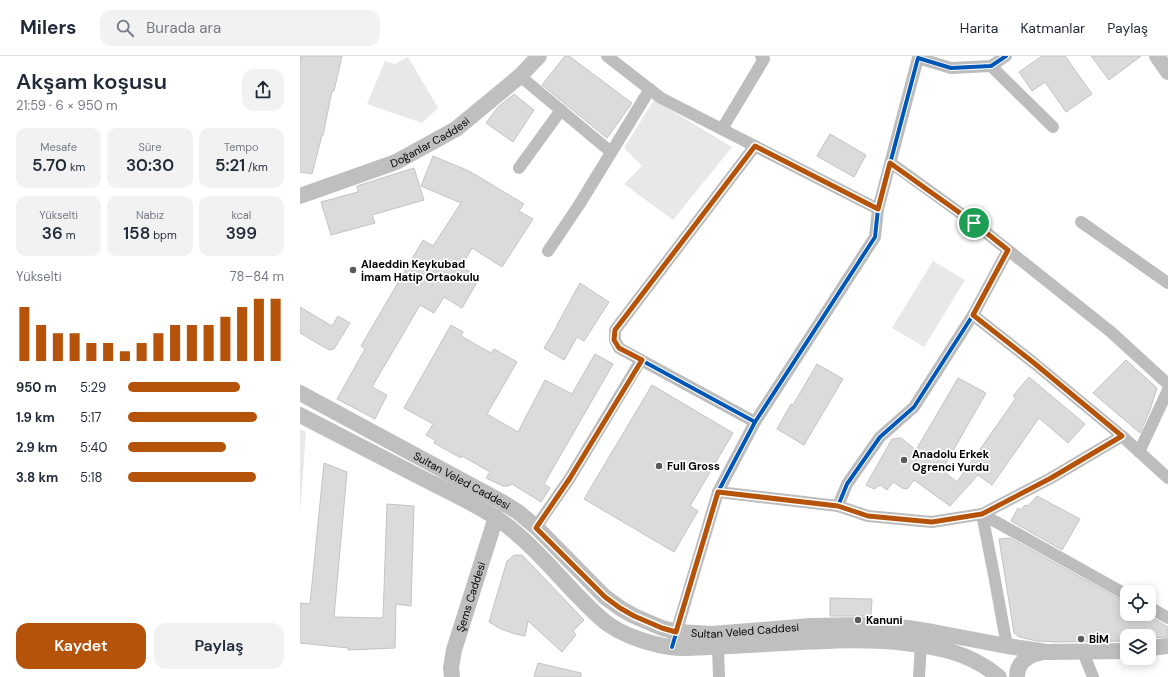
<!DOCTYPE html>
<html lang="tr">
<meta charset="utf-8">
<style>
body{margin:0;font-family:"DM Sans",sans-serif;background:#f2f2f3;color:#1f2937;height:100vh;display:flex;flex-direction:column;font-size:15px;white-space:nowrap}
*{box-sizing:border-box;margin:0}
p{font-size:13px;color:#747a83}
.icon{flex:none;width:22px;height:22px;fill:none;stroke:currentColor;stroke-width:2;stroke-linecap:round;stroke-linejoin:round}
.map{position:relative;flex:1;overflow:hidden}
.panel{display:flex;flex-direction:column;background:#fff;width:300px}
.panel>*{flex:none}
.tools{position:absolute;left:820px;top:529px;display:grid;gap:8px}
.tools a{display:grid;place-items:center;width:36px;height:36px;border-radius:8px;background:#fff;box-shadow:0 2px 10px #0003;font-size:20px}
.pin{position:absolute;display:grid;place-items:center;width:34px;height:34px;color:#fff;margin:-17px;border:2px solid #fff;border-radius:50%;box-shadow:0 1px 4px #0007}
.round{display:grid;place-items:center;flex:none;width:42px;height:42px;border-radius:12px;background:#f2f2f3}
.headline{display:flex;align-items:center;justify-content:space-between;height:68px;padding:0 16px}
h1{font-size:22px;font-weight:600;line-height:30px}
.figures{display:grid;grid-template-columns:repeat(3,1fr);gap:6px;height:68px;padding:4px 16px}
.figures div{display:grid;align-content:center;border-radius:10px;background:#f2f2f3;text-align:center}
.figures b{font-size:17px;font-weight:600}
.figures small{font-size:11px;font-weight:400}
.figures p{font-size:11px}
.chart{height:112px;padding:8px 16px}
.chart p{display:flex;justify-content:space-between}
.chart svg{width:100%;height:72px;margin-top:4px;stroke:#b45309;stroke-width:6}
.action{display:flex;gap:8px;margin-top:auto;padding:8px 16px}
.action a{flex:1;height:46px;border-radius:12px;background:#b45309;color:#fff;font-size:16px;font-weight:600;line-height:46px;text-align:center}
.action a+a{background:#f2f2f3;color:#1f2937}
ul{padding:0 16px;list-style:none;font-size:13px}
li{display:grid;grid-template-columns:64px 48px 1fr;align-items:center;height:30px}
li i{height:10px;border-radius:5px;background:#b45309}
header{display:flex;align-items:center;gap:24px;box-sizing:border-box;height:56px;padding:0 20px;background:#fff;border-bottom:1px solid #e0e1e3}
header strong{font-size:19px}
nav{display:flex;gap:22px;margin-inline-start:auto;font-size:14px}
.search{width:280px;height:36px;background:#f2f2f3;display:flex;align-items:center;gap:10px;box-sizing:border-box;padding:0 14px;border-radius:12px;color:#747a83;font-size:15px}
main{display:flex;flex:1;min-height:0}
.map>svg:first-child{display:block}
</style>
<header>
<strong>Milers</strong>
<div class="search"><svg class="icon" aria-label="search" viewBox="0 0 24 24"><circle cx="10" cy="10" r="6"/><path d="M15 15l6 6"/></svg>Burada ara</div>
<nav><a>Harita</a><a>Katmanlar</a><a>Paylaş</a></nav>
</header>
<main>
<section class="panel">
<div class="headline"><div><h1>Akşam koşusu</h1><p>21:59 · 6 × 950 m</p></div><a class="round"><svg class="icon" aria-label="share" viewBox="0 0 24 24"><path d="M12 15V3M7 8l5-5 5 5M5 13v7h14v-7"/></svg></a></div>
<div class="figures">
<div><p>Mesafe</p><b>5.70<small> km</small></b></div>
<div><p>Süre</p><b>30:30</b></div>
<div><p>Tempo</p><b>5:21<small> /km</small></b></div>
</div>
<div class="figures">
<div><p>Yükselti</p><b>36<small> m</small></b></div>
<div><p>Nabız</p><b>158<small> bpm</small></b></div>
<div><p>kcal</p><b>399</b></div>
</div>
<div class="chart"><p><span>Yükselti</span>78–84 m</p>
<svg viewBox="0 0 160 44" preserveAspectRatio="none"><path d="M5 44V11M15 44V22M25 44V27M35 44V27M45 44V33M55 44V33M65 44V38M75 44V33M85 44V27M95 44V22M105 44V22M115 44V22M125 44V17M135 44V11M145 44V6M155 44V6"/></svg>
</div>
<ul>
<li><b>950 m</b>5:29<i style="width:72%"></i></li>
<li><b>1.9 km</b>5:17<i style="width:83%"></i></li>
<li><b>2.9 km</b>5:40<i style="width:63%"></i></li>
<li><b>3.8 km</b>5:18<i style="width:82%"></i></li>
</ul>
<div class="action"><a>Kaydet</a><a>Paylaş</a></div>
</section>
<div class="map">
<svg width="868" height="621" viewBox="0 0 868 621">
<rect width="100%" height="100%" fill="#fff"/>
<g fill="#e8e8e8">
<polygon points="108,1 138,52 122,67 67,48 85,5 95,8"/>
<polygon points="354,44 432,91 373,164 324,128 342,110 324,92"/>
<polygon points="633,205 665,224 624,291 592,272"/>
<polygon points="0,373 6,376 0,458"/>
</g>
<g fill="#dbdbdb" stroke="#c3c3c3">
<polygon points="0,0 42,0 34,35 32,35 23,79 22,79 12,118 0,116"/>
<polygon points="265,0 269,0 332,47 307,82 242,29"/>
<polygon points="742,0 765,0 792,38 766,56 745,26 732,35 719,16"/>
<polygon points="791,0 841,0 809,24"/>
<polygon points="214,38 234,54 213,86 186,67 198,51"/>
<polygon points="530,78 566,99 554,121 517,100"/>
<polygon points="133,100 169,115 224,148 219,155 233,163 202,211 172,192 161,211 180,221 162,252 144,241 134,257 120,249 72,331 87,339 75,363 37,343 65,293 61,290 123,184 133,190 161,147 121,130"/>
<polygon points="114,112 124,144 72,159 75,167 31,179 21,146 58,136 57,130"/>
<polygon points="280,227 309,246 284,285 277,281 264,304 244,292 257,270 257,269"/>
<polygon points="0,251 32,270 38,260 50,267 34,293 29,294 0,277"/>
<polygon points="151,269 163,276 161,280 191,297 194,293 217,306 187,358 218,376 245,324 272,338 295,298 313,308 244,428 250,432 241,446 212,428 208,430 203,430 186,422 190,416 162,400 161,402 134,387 135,384 126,379 133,368 104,352"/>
<polygon points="826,304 857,332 850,354 840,377 793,337"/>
<polygon points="517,308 543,323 504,389 477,373 491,348 493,349"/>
<polygon points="729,321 785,368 768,387 739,362 692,429 678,419 650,450 614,424 607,433 602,432 593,426 587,434 580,429 574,433 566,429 592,383 601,382 616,394 658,322 686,337 642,414 657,426 716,342 713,340"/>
<polygon points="352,329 433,377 390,450 398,455 374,496 284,443"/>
<polygon points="24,407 47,416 34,561 83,562 87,448 114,450 111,550 96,548 95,592 48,594 48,592 0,587 0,547 10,548"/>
<polygon points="737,440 780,463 762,494 711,465 718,452 721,454 725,449 728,450"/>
<polygon points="710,482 827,547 827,558 846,558 868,571 868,581 849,582 849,580 827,580 827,585 756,586 737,585 719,581 714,577 699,483"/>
<polygon points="216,499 222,499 226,503 284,564 273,575 276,579 262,596 228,565 225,580 215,578 201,573 189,566 207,505 213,500"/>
<polygon points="530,542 572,543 571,560 530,560"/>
<polygon points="238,607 281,617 281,621 234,621"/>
</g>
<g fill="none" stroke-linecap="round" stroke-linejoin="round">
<g stroke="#bdbdbd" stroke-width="12">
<polyline points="307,0 361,42 578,153"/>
<polyline points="691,10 753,71"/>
<polyline points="220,20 311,96"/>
<polyline points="422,73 464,3 461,0"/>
<polyline points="591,107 674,167 811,276 868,328"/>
<polyline points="219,112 261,54"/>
<polyline points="781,166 868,227"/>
<polyline points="248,195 279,149 350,33"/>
<polyline points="673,259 734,307 822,380"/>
<polyline points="455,366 319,292 315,284 315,274 455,90"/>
<polyline points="839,396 868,334"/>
<polyline points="418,436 538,450 547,428 580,381 614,351 673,259 708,194"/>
<polyline points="538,450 568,460 632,466 682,458 751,422 822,380 868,422"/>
<polyline points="236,471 270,422 341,304"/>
<polyline points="849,551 868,562"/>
<polyline points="374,584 418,436 455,366 575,181 578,153 618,2 651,12 691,10 706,0"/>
<polyline points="707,590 694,519 682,458 827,539"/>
<polyline points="418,591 419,621"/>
<polyline points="783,596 793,621"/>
<polyline points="619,621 621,588"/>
</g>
<g stroke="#bfbfbf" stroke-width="16">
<polyline points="857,0 868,16"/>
<path id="s1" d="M0,140L96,106L156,73L220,20L239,0"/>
<path id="s2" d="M0,337L202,446L218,456L236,471L305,541L320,552L334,560L362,572L377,576L412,578L510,570L563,569L608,572L633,576L707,590L747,596L827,595"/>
<path d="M0,359C41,380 82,401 122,422C148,435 174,447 198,463C228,484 252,513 277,539C287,549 297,560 308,568C322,578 339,584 355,588C379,595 405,591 429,590C485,588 541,581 597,586C635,590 670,596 699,621"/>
<polyline points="849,592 868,590"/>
<path id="s3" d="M152,621L151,612L154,594L196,461"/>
<path d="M717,621C717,605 729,599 743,596"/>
</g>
<defs>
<g id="cycleway">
<polyline points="455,366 319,292 315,284 315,274 455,90"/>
<polyline points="418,436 538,450 547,428 580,381 614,351 673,259 708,194"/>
<polyline points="372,591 418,436 455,366 575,181 578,153 618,2 651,12 691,10 706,0"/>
</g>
</defs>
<use href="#cycleway" stroke="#fff" stroke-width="6"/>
<use href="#cycleway" stroke="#0057b8" stroke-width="4"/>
</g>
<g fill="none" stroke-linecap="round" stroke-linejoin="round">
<defs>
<polygon id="route" points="455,90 578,153 590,107 674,167 708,194 673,259 734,307 822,380 751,422 682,458 632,466 568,460 538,450 418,436 376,576 362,572 334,560 320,552 305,541 236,472 270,422 342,304 319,292 314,284 315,274"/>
</defs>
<use href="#route" stroke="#fff" stroke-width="8"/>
<use href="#route" stroke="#b45309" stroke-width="5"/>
</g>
<g fill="#595959" stroke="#fff" stroke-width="1.5">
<circle cx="53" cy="214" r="4"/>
<circle cx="604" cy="404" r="4"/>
<circle cx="359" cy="410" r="4"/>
<circle cx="558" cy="564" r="4"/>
<circle cx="781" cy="583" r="4"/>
</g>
<g text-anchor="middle" stroke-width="3.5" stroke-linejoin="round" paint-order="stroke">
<g font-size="11" fill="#000" stroke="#fff">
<text dy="4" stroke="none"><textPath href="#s1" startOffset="141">Doğanlar Caddesi</textPath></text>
<text dy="4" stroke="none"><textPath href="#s2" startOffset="184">Sultan Veled Caddesi</textPath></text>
<text dy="4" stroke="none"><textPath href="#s3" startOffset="83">Şems Caddesi</textPath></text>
<text dy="4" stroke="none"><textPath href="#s2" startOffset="519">Sultan Veled Caddesi</textPath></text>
</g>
<g font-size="11" font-weight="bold" fill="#000" stroke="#fff" text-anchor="start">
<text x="61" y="212">Alaeddin Keykubad<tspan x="61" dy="13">İmam Hatip Ortaokulu</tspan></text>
<text x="612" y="402">Anadolu Erkek<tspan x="612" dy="13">Ogrenci Yurdu</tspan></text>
<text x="367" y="414">Full Gross</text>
<text x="566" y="568">Kanuni</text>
<text x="789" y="587">BİM</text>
</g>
</g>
</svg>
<div class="tools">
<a><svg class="icon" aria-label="locate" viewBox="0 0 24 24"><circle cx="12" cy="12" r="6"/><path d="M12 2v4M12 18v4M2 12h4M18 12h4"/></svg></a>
<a><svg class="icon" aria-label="layers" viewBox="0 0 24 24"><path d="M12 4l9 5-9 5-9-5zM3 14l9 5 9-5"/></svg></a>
</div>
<div class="pin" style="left:674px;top:167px;background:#1e9e55"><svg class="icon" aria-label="arrive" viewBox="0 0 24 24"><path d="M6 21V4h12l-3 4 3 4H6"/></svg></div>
</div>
</main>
